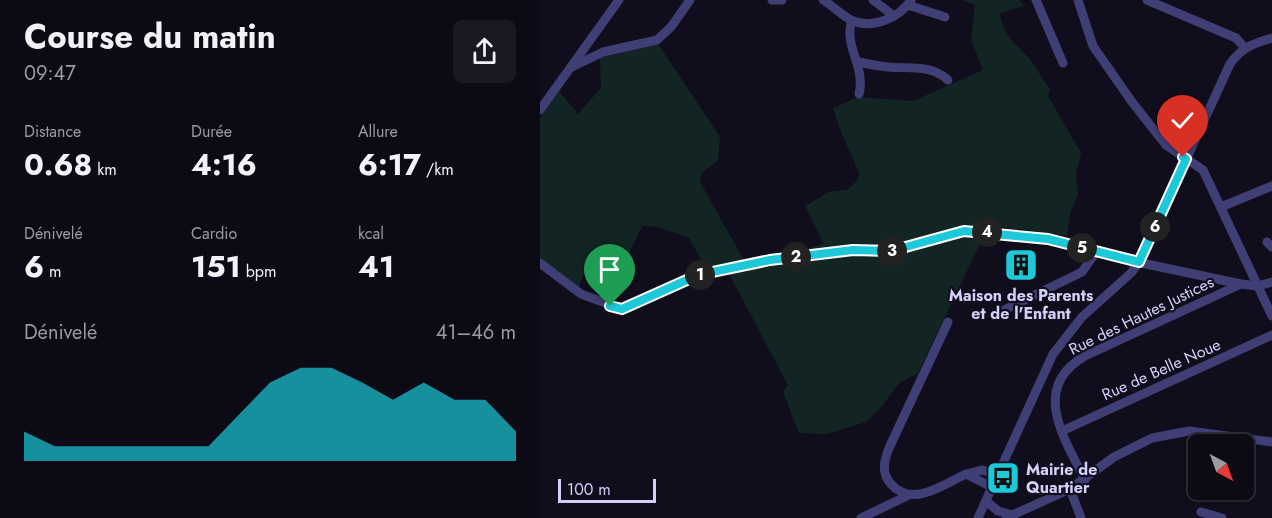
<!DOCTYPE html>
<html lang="fr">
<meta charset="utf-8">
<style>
body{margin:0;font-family:Jost,sans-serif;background:#1a1822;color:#f1f3f6;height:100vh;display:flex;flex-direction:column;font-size:22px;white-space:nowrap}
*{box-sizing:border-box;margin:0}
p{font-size:20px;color:#9a9aa0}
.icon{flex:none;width:33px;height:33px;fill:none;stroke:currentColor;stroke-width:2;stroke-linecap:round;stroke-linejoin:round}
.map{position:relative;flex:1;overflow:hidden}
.details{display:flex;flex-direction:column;background:#0c0a15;width:540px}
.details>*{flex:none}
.needle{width:39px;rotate:139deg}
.tools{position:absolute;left:648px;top:434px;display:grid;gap:12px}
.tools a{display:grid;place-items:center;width:66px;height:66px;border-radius:9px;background:#0c0a15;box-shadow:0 2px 4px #0004,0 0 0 2px #2c2b34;font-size:30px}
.scale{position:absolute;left:18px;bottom:15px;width:98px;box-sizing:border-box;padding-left:6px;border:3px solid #d4d0f9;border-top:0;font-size:16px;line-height:21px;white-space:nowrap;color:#d4d0f9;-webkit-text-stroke:4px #100e1c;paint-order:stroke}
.pin{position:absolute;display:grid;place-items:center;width:51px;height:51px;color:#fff;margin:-62px -26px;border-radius:50% 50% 50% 0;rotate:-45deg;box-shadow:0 0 6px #0007}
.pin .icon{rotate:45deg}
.km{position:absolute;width:30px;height:30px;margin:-15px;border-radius:50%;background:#222;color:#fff;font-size:16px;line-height:30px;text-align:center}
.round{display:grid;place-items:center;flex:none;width:63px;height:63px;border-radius:9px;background:#1a1822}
.summary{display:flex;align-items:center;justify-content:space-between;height:102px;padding:0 24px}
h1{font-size:33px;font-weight:700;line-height:45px}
.metrics{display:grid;grid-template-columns:repeat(3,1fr);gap:9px;height:102px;padding:6px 24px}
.metrics div{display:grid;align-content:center}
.metrics b{font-size:30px;font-weight:700}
.metrics small{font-size:16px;font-weight:400}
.metrics p{font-size:16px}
.chart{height:168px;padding:12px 24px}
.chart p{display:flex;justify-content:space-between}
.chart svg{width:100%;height:108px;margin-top:6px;fill:#1dc9d8;opacity:.7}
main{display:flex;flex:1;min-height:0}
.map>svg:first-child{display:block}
</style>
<main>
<section class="details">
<div class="summary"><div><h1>Course du matin</h1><p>09:47</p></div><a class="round"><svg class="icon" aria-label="share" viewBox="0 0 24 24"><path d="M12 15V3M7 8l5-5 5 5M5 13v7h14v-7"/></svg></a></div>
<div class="metrics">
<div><p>Distance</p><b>0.68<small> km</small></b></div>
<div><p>Durée</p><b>4:16</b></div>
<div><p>Allure</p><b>6:17<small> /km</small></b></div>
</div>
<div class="metrics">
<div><p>Dénivelé</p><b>6<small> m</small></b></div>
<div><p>Cardio</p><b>151<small> bpm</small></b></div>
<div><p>kcal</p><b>41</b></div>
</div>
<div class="chart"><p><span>Dénivelé</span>41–46 m</p>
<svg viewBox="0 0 160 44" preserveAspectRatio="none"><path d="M0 44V32L10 38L20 38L30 38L40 38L50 38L60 38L70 25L80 12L90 6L100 6L110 12L120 19L130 12L140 19L150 19L160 32V44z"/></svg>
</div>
</section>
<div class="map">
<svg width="732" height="518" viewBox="0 0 732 518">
<rect width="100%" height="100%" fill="#100e1c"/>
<g fill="#122524">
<path d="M423,0H480L484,6L460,13C462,31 472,41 484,53C494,63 502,78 510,90L508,96L541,153L536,172L538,195L530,213L527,236C497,233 464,225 434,226C391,228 356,257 312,245L311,247L253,253L284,244L265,206L289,192L307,190L318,180L319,173L299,127L293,108L318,97L373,101L443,70L431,40L435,5Z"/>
<polygon points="118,44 180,137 178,160 162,173 160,182 205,262 167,270 149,238 118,227 102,226 87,258 50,257 39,288 0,260 0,118 19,91 38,114 61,88 60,58"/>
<polygon points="426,233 443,238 378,373 359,383 342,406 326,422 287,434 259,433 243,392 248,385 189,274 231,262 322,253"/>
</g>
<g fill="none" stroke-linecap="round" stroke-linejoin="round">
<g stroke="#403f75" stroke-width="9">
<polyline points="232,0 242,0"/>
<path d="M283,0C293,6 301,15 311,20C332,30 359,18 371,0"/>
<polyline points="333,0 354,16"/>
<polyline points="496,0 523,63"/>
<polyline points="538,0 553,46 592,102 626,145 663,170 732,316"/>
<polyline points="607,0 696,38 705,48"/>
<polyline points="368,5 405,17"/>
<path d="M312,21C303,45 326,67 319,94"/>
<path d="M319,62C328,64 338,66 348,67C368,69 391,64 408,80"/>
<polyline points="32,67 63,52 117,40 131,27 150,0"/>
<polyline points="0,110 79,0"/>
<polyline points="681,207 732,186"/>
<polyline points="727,242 732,247"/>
<polyline points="0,263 41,294 82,309 157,275 230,260 313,250 351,251 424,231 508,239 592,261 701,284 718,286 732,282"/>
<polyline points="464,310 542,272 556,252"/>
<path d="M408,322L349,448C344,461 341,473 351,484C372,508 403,485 426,474"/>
<polyline points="522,431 732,335"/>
<path d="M545,480C524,438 490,387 545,356L701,284"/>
<polyline points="452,487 426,474 442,470 458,475"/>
<polyline points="530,489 541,518"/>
<polyline points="446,501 458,511 472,515"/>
<polyline points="661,512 682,518"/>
<polyline points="321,518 369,495"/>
<path d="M438,518L513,354L542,317L591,273L599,262L690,64C701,48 714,43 732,38"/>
<polyline points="466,518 530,489 574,457 612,438 649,431 732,442"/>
</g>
</g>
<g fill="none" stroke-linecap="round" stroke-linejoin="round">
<defs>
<polyline id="route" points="70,306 82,309 158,275 230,260 313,250 351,251 424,231 508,239 599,262 646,159 643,157"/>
</defs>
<use href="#route" stroke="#fff" stroke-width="12"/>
<use href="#route" stroke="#1dc9d8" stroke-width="8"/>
</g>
<defs>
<symbol id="building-square" viewBox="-11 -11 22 22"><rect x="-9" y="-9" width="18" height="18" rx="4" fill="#1dc9d8" stroke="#100e1c"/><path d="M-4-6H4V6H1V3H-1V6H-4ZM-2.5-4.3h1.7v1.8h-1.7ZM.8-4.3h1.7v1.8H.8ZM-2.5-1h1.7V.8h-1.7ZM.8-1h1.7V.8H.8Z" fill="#111"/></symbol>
<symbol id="bus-square" viewBox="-11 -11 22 22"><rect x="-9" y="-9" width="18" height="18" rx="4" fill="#1dc9d8" stroke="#100e1c"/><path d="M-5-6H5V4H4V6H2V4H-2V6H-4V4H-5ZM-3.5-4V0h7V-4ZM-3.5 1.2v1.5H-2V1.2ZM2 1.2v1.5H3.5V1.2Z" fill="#111"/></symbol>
</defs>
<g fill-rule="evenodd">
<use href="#building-square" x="462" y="246" width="38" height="38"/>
<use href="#bus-square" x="444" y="459" width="38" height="38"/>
</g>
<g text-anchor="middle" stroke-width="4.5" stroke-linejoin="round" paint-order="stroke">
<g font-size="16" font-weight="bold" fill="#d4d0f9" stroke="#100e1c">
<text x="481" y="301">Maison des Parents<tspan x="481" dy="18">et de l'Enfant</tspan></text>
<text x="486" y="475" text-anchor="start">Mairie de<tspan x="486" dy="18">Quartier</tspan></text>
</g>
<g font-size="16" fill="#d4d0f9" stroke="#100e1c">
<text transform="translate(601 315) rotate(-26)" y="6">Rue des Hautes Justices</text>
<text transform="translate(621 369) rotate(-24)" y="6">Rue de Belle Noue</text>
</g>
</g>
</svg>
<div class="tools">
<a><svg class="needle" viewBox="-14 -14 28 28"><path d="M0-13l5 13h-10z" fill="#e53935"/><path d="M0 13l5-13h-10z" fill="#9a9aa0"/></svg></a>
</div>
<div class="scale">100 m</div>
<div class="pin" style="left:70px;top:306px;background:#1e9e55"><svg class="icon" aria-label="arrive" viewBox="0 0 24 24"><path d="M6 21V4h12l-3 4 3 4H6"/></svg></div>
<div class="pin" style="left:643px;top:157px;background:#d93025"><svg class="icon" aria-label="check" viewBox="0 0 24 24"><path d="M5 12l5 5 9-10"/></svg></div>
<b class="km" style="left:160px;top:275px">1</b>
<b class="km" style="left:256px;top:257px">2</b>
<b class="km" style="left:352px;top:251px">3</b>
<b class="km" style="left:447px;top:232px">4</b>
<b class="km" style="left:542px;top:248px">5</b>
<b class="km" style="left:615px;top:227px">6</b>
</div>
</main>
